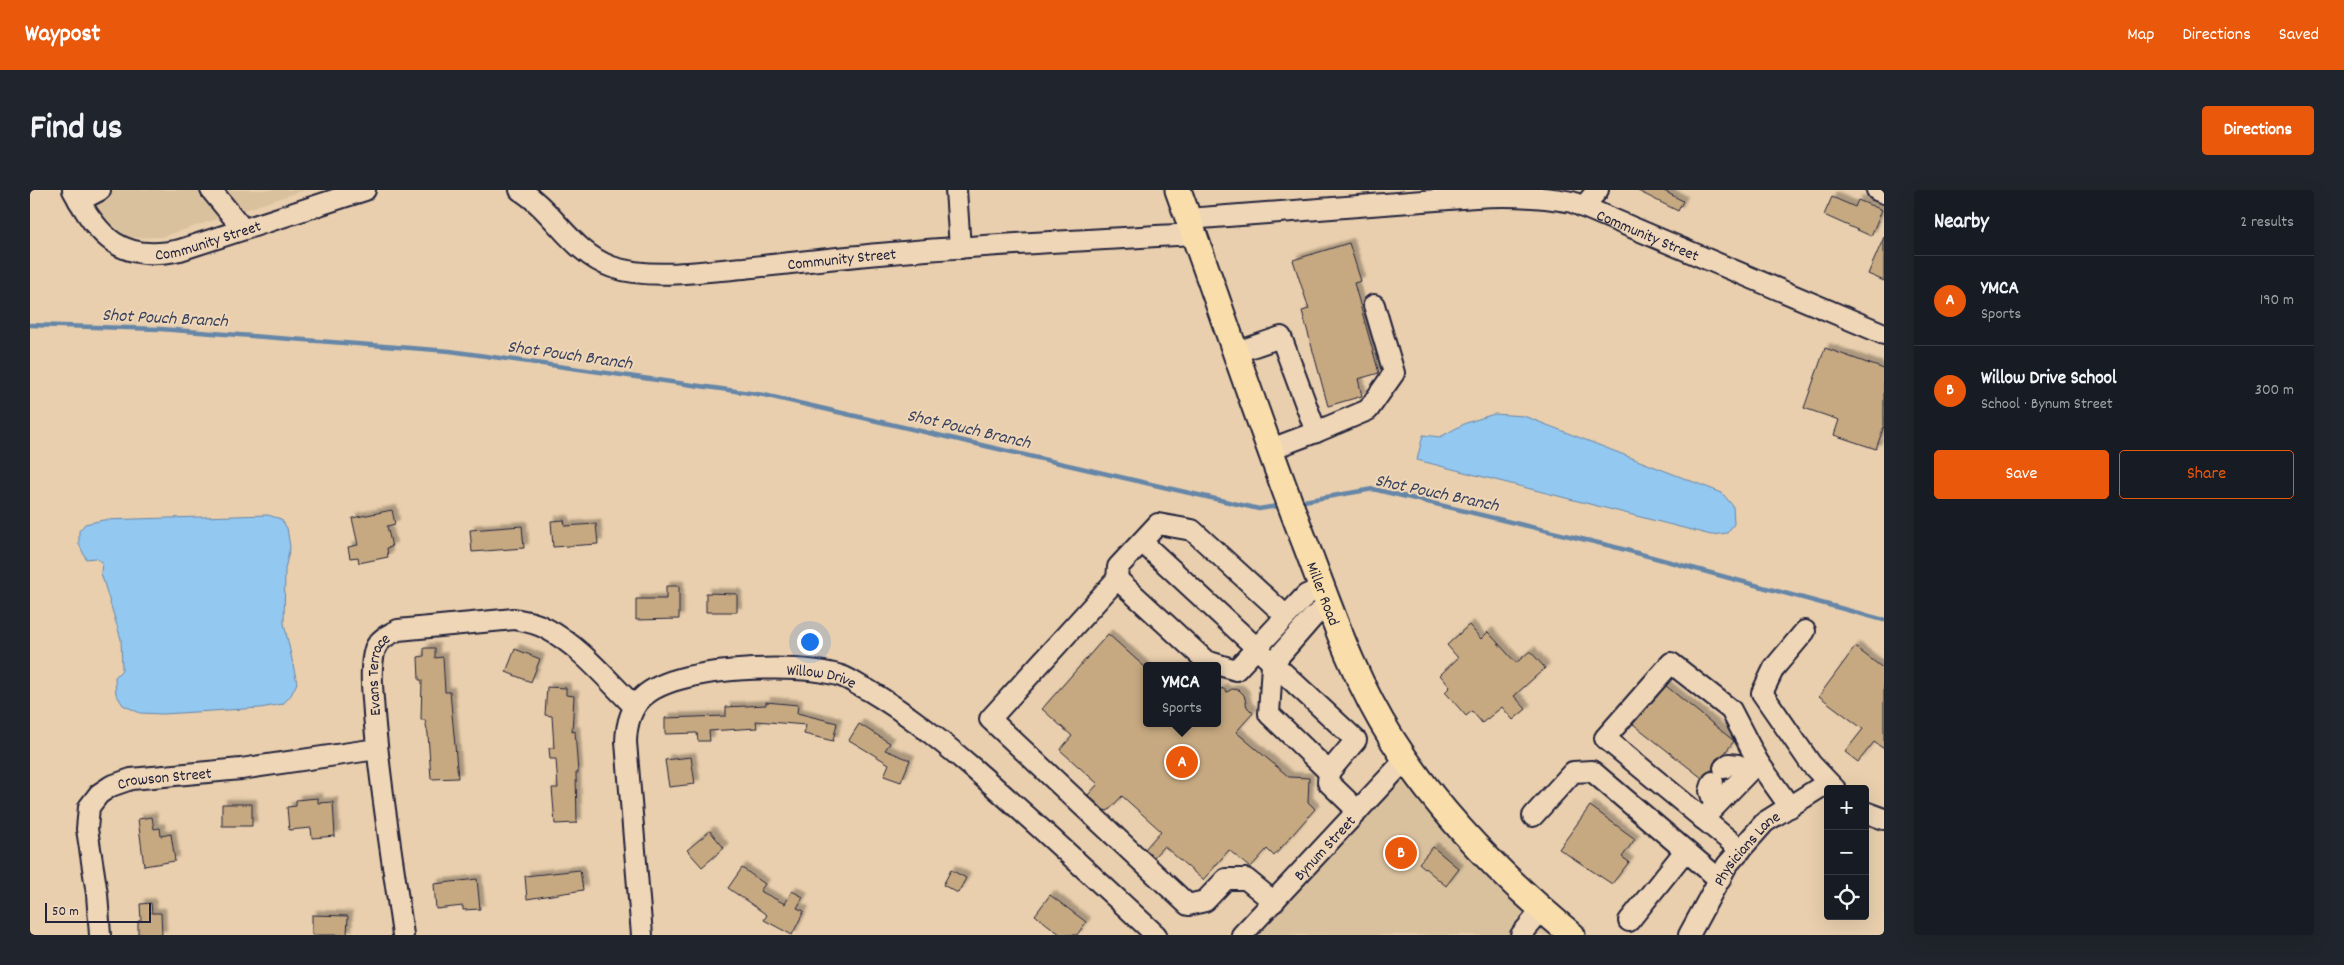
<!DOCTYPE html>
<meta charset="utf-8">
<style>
:root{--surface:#171b24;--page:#20242c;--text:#f1f3f6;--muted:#9ea1a6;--line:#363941;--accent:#ea580c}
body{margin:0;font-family:Dekko,sans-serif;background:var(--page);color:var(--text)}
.controls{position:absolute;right:15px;bottom:15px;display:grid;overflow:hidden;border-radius:5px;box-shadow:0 5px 20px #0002}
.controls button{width:45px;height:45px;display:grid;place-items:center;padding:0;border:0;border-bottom:1px solid var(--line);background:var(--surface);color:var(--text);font:25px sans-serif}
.scale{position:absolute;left:15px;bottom:12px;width:106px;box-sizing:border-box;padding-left:5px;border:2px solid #22223b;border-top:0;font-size:14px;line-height:18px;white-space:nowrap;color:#22223b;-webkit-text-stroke:4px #efd6b7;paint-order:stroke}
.you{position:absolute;left:779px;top:451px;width:18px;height:18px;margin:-12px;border:4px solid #fff;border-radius:50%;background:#1a73e8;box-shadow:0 0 0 8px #1a73e833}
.badge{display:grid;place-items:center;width:32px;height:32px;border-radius:50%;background:var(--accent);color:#fff;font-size:16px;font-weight:700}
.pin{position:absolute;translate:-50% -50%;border:2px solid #fff;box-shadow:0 1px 5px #0006}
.popup{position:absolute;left:1113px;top:472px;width:78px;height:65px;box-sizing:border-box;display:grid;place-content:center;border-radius:5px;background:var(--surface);filter:drop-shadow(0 1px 4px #0005);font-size:16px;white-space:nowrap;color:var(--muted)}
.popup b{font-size:19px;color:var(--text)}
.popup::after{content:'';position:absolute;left:50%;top:100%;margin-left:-10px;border:10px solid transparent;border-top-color:var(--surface)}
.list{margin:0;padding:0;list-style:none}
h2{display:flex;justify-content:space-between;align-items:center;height:65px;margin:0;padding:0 20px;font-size:21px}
h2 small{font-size:16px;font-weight:400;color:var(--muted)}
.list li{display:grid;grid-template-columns:32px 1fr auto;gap:15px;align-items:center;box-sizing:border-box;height:90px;padding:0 20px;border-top:1px solid var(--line)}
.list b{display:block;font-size:19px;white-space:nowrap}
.list p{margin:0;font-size:16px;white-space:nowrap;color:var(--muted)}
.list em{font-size:16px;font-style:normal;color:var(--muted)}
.actions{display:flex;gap:10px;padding:15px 20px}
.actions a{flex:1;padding:11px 0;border:1px solid var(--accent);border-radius:5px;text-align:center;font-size:18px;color:var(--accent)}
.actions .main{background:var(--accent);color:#fff}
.icon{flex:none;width:28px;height:28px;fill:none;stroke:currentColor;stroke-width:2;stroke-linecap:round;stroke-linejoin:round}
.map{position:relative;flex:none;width:1854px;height:745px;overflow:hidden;border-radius:5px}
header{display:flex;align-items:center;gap:30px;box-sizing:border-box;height:70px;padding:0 25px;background:var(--accent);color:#fff}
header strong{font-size:24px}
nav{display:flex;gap:28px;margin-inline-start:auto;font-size:18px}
.intro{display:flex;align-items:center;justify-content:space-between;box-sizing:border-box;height:120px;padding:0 30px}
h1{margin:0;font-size:35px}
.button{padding:12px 22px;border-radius:5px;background:var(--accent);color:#fff;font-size:18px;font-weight:700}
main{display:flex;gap:30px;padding:0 30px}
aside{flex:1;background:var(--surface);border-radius:5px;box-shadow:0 5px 20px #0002}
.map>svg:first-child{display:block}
.built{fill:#dac19e}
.water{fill:#93c8f1;stroke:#6686a8}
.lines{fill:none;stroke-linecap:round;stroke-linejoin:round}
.stream{stroke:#6686a8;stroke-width:4.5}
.building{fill:#c6a981;stroke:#22223b;filter:url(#shadow)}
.minor-casing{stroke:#22223b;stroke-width:24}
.major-casing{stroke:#22223b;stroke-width:29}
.minor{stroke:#efd6b7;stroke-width:20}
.major{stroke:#f9deab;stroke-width:25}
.labels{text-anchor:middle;stroke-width:4;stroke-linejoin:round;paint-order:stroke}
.street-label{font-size:16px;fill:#22223b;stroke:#efd6b7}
.water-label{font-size:18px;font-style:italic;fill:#39435f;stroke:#efd6b7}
</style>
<header>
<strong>Waypost</strong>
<nav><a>Map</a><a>Directions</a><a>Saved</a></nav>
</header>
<div class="intro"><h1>Find us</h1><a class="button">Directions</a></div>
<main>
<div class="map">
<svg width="1854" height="745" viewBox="0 0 1854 745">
<defs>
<filter id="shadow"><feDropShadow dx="4.5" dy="-4.5" stdDeviation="1" flood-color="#0004"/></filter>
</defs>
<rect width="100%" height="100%" fill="#e9cfad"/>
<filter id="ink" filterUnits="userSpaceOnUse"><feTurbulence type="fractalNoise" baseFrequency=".02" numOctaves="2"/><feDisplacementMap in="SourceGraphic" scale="10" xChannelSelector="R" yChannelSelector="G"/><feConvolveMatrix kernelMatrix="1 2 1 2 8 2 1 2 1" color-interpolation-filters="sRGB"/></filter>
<g filter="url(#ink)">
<!-- built -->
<path class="built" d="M54,0h221l-143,47 -35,1 -28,-25z
M1375,570l167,175h-330z"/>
<!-- water -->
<path class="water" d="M1464,224l30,2 198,77 11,13 1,18 -7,9 -16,2 -294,-75 6,-25 17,2 26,-14z
M238,325l13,4 6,9 3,19 -5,22 -1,54 13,60 -6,12 -8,9 -23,4 -97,6 -23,-1 -17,-8 -7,-11 -1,-17 7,-7 -1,-31 -20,-66 1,-11 -7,-4 -9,1 -7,-15v-13l6,-7 18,-4z"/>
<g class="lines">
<!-- stream -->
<path class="stream" d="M0,135l130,4 290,22 314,44 495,114 24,-4
M1268,312l75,-13 238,57 273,74"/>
</g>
<!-- building -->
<path class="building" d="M1606,0h26l21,11 -5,10z
M1802,7l23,10 3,-7 24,10 -11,26 -47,-21z
M1854,47v44l-16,-7z
M1319,53l12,38 -7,2 25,90 -21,6 4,17 -34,10 -26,-95 7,-2 -16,-49z
M1795,158l59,21v57l-8,23 -42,-14 5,-15 -35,-12z
M362,320l3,14 -8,2 5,21 -5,1 1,9 -29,6 -1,-6 -8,1 -2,-11 10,-2 -6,-27z
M534,330l1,6 31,-2 2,20 -45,3 -2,-26z
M492,336l2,22 -52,4 -2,-22z
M636,396h13v33l-43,1v-21h30z
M676,403l31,1v18h-31z
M1439,435l12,14 7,-7 28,31 14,-12 15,17 -31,28 12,13 -13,11 -11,-13 -20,16 -10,-12 -6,5 -21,-24 5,-5 -10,-12 18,-17 -11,-13z
M1078,444l39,35v54h70v-29l5,-6 5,4 5,-3 7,1 5,5 3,12 6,6 -17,19 53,45 20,1 -1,24 7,7 -41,47 -7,-7 -17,19 -21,-18 -26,30 -39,-34 -10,11 -9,-8 16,-18 -39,-35 -14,15 -4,-1 -16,-15 10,-11 -38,-34 12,-14 -30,-27z
M1825,457l29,22v80l-10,-7 -16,20 -13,-10 18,-23 -44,-33z
M394,458h11v10l8,-1 2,35h5l8,86 -27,1 -3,-45 -3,-14h-4l1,-40h-3l-1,-23 6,-1z
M485,459l25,10 -9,23 -25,-10z
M1636,496l68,55 -10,13 -8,5 -4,11 -6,3 -4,5 -69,-54z
M517,497l19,1v7l8,1 -2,36 3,-1 3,42h-2l1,50 -22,1 -3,-36h6l-2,-29h-6l-1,-11h5l-2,-32 -7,-1z
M736,512l32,3 -1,8 40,10 -4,18 -29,-7 2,-9 -50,-4 1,7 -48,3 1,10h-12l-1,-8 -32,1v-16l61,-2v-9l40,-2z
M829,534l31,19 -5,7 25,10 -9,22 -17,-6 5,-12 -40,-24z
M661,567l4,27 -26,3 -4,-27z
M288,608v5l15,-1 2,34 -23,2 -1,-10 -22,2 -2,-23 9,-1v-6z
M192,614h30v22h-30z
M1560,616l45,33 -13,18 7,5 -17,22 -53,-35z
M122,627l2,12 6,-1 1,8 10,-2 4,27 -31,5 -6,-47z
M680,641l14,17 -22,19 -15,-17z
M1403,657l26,22 -13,17 -27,-23z
M712,678l23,16 -5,7 25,13 7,-13 11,6 -6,11 7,3 -12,24 -28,-15 3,-5 -39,-27z
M550,680l3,20 -56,9 -2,-23z
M921,680l15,8 -8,15 -15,-8z
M447,689l3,30 -17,1v-4l-27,3 -2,-25z
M1020,705l36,27 -9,13h-16l-26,-20z
M121,713l1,10h9l1,22 -24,-1v-13h3l-1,-17z
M282,725l36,1 -1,19h-35z"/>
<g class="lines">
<!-- minor casing -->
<g class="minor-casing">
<g id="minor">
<path id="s1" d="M43,0c26,48 49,73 107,60l185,-60"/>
<path d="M181,0l32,39"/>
<path id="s2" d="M490,0c34,21 52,63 92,77 38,13 92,4 132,1 49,-5 98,-11 147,-15 100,-9 202,-13 302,-19"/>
<path d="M926,0l4,58"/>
<path d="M1847,0l7,3"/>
<path d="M49,11l21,-11"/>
<path d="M1553,17l15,-17"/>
<path id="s3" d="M1158,29l287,-22c33,-2 64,-1 97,5l312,132"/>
<path d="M1207,162l44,-15 35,95 52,-22 26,-37 -20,-68"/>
<path d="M1241,259l45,-17"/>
<path d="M1112,352l214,198 -27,32 -60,-58 3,-50 41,-47 15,-12"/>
<path d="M1087,389l89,82 30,9 70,-75 15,-7"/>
<path d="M1775,441l-31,37 -12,25 49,71 24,25"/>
<path d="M1694,578l5,-4 9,1 11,6"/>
<path d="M1299,582l-1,10 30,29"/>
<path d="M1683,592l-3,9 5,15"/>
<path d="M1835,622l19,7"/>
<path d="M1503,626l40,-44 19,-1 128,109"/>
<path d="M1673,629l55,-57"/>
<path d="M1711,660l-136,-112 66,-75 60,47 27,52 32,45"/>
<path d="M1244,712l-28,-23h-20l-21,22 -17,4 -198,-186 127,-140 1,-12 40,-43 34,6 94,86"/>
<path d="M1599,731l56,-70"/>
<path id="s4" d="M70,745l-3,-41 -10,-65 2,-22 10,-13 12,-8 20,-7 110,-10 136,-20"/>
<path id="s5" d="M373,745c-10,-73 -23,-147 -29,-221 -1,-20 -5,-45 1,-65 4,-10 13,-14 23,-19l116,-11c11,2 23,4 33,10 34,18 60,51 87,77"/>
<path id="s6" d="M612,745l-16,-193c1,-42 23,-56 61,-65 39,-9 116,-13 154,-1 9,3 18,10 27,14 39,23 72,50 106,79 62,54 122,110 182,166"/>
<path id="s7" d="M1212,745l163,-175"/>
<path d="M1491,745l21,-25"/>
<path id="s8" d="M1659,745l38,-70 38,-43 62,-39"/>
</g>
</g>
<!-- major casing -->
<g class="major-casing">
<g id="major">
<path id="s9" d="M1148,0c41,113 79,228 122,340 28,71 51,145 92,209 48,76 111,139 180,196"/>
</g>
</g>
<!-- minor -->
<use href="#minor" class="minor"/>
<!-- major -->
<use href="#major" class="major"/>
</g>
</g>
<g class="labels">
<!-- street labels -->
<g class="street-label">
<text dy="6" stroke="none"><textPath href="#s3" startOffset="468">Community Street</textPath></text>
<text dy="6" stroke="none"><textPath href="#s1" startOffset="165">Community Street</textPath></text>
<text dy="6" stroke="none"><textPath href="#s2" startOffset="352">Community Street</textPath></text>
<text dy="6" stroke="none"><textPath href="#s9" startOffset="429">Miller Road</textPath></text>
<text dy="6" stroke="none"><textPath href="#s5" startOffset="264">Evans Terrace</textPath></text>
<text dy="6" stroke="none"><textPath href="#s6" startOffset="428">Willow Drive</textPath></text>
<text dy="6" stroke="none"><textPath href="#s4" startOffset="214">Crowson Street</textPath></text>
<text dy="6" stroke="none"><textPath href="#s7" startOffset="120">Bynum Street</textPath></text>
<text dy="6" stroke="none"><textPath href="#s8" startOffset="105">Physicians Lane</textPath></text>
</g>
<!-- water labels -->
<g class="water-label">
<text transform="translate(135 127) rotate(3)" y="6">Shot Pouch Branch</text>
<text transform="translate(540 164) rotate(8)" y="6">Shot Pouch Branch</text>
<text transform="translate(939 238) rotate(13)" y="6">Shot Pouch Branch</text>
<text transform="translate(1407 302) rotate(12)" y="6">Shot Pouch Branch</text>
</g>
</g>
</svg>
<div class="controls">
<button>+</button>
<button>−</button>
<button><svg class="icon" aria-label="locate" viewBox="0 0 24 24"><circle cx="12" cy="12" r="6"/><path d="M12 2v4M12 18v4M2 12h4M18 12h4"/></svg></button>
</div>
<div class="scale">50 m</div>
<div class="you"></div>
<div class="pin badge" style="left:1152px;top:572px">A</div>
<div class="popup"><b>YMCA</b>Sports</div>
<div class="pin badge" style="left:1371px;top:663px">B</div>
</div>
<aside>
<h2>Nearby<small>2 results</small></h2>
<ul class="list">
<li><span class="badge">A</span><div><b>YMCA</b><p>Sports</p></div><em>190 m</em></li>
<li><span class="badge">B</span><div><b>Willow Drive School</b><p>School · Bynum Street</p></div><em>300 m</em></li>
</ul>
<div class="actions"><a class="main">Save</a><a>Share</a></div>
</aside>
</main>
